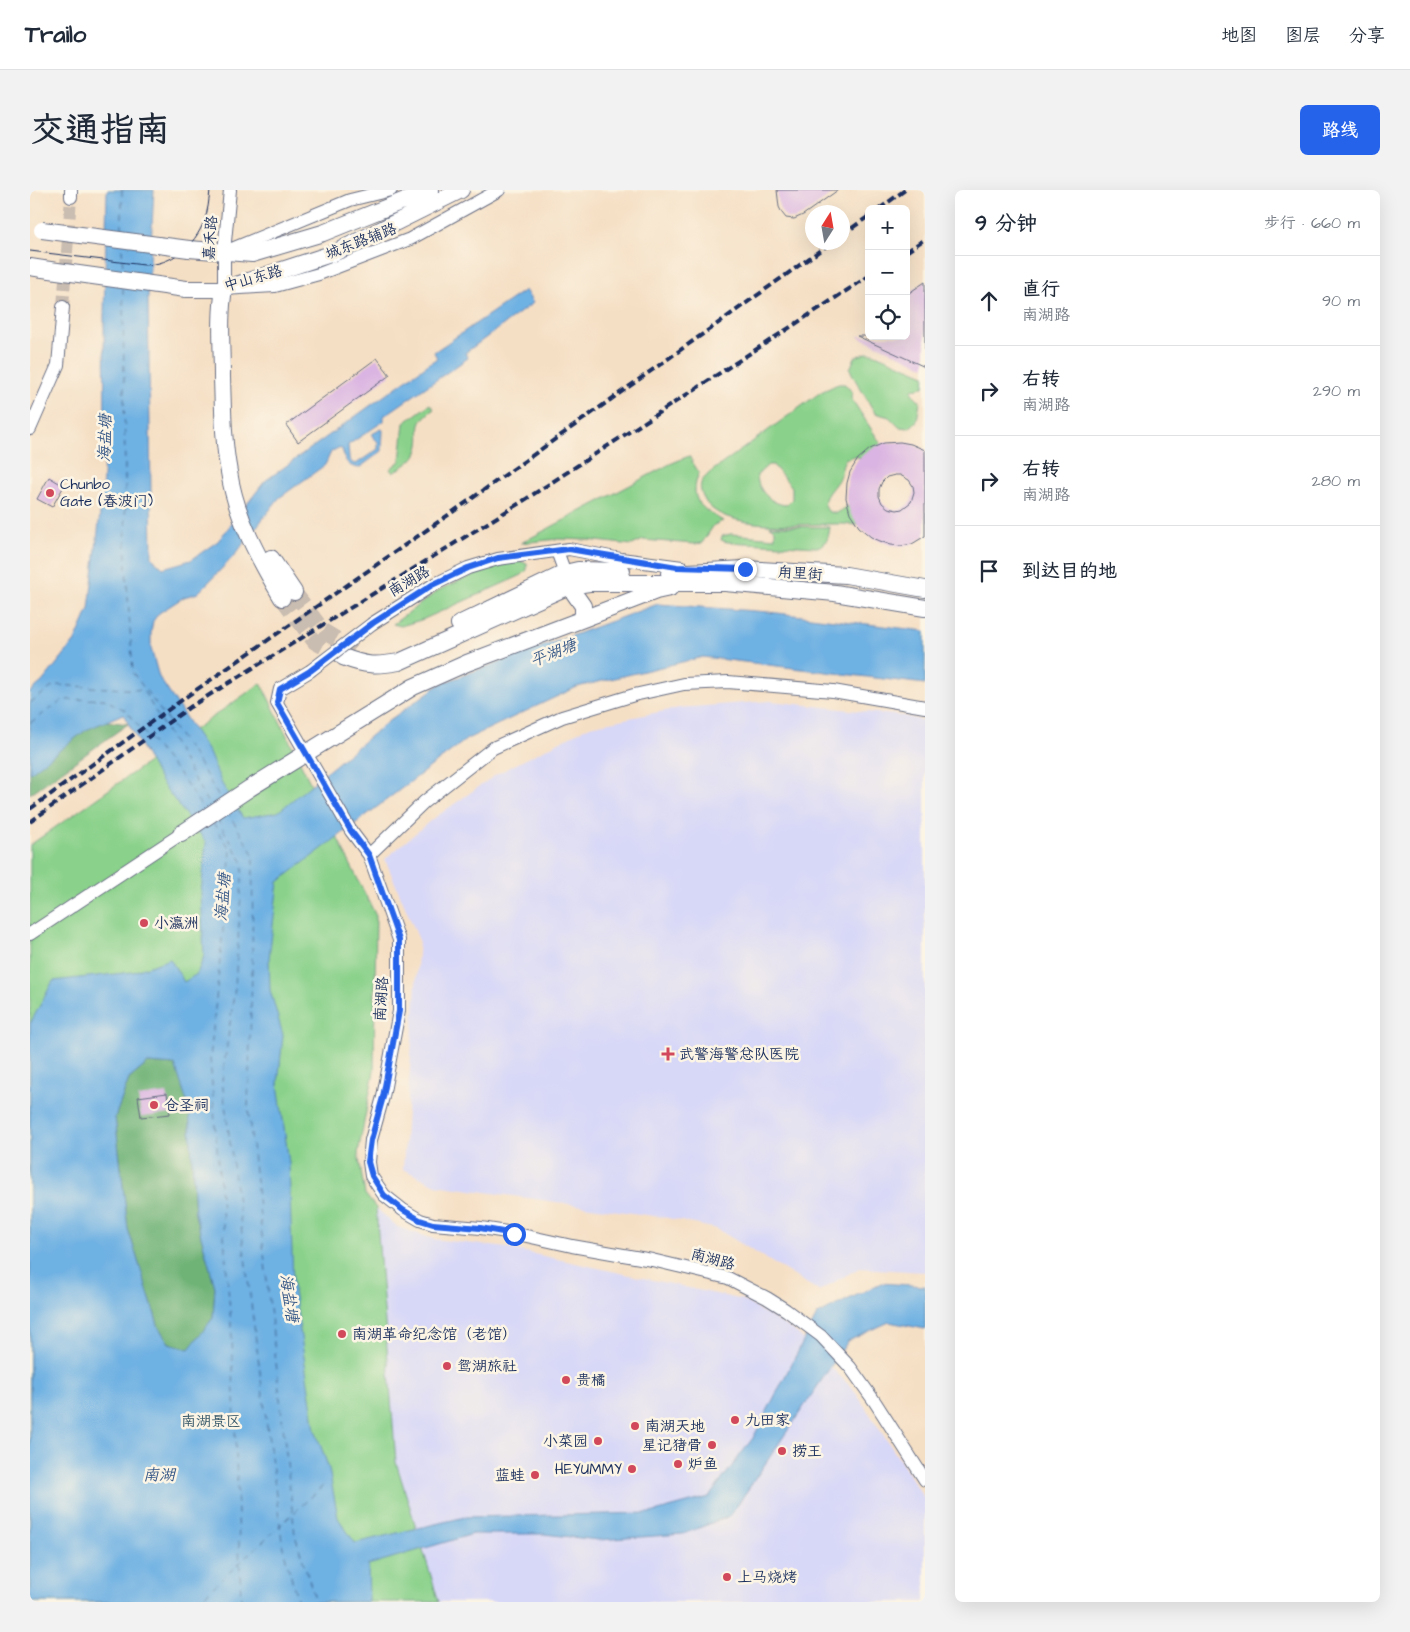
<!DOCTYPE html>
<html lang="zh">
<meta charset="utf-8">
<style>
:root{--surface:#fff;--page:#f2f2f3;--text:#1f2937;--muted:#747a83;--line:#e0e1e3;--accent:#2563eb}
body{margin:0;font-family:"Architects Daughter","LXGW WenKai TC",sans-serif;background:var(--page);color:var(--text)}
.controls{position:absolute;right:15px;top:15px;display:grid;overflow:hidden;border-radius:8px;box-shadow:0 5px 20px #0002}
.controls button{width:45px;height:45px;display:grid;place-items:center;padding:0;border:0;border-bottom:1px solid var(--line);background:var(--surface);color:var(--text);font:25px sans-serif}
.compass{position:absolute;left:775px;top:15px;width:45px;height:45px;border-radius:50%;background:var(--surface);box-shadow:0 5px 20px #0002;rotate:11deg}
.stop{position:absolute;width:15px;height:15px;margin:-11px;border:4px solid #2563eb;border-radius:50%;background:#fff}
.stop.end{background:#2563eb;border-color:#fff;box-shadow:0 1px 5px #0008}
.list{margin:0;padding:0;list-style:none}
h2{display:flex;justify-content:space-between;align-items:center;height:65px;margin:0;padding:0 20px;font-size:21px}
h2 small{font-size:16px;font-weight:400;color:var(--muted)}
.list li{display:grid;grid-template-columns:32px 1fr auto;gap:15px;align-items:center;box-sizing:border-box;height:90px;padding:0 20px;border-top:1px solid var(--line)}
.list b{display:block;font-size:19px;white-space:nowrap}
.list p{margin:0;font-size:16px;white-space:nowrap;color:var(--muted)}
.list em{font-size:16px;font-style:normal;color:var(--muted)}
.icon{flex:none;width:28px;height:28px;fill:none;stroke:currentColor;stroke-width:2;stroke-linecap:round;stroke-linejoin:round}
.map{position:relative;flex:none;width:895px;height:1412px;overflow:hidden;border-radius:8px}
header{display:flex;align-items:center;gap:30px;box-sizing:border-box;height:70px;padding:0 25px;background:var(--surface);border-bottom:1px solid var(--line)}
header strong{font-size:24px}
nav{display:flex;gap:28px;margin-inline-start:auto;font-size:18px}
.intro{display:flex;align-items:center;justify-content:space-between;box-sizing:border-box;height:120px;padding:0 30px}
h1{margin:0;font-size:35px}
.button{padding:12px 22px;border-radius:8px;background:var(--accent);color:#fff;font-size:18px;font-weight:700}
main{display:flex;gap:30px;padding:0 30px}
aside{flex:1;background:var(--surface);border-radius:8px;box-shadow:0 5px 20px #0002}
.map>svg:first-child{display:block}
.built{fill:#d7d7f8}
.green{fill:#8ad18b;stroke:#528074;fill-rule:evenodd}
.forest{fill:#6fb377;stroke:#45716a}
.water{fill:#6eb1e3;stroke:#4470a0;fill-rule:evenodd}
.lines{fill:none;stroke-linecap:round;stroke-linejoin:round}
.ferry{stroke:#345686;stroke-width:1;stroke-dasharray:6 5;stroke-linecap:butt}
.building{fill:#dab4e2;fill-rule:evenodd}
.minor-tunnel{stroke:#c9bcb0;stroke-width:12;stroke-dasharray:12 6;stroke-linecap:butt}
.major-tunnel{stroke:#c9bcb0;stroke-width:16;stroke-dasharray:16 8;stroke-linecap:butt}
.minor-casing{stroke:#676d82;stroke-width:14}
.major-casing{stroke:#676d82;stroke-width:18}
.minor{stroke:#fff;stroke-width:12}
.major{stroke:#fff;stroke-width:16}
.tram{stroke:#1b2f5e;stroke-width:1}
.rail{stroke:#1b2f5e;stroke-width:4;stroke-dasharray:8 4;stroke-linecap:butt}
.minor-bridge-casing{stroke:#676d82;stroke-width:14;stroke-linecap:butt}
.major-bridge-casing{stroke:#676d82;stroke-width:18;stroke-linecap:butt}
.minor-bridge{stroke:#fff;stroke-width:12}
.major-bridge{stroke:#fff;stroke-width:16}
.route{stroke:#2563eb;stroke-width:6}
.poi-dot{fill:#d1495b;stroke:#fcf5e5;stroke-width:2}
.labels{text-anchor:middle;stroke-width:5;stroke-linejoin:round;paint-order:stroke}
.street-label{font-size:15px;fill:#1b2f5e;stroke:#fcf5e5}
.poi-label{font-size:15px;fill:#1b2f5e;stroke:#fcf5e5;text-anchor:start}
.park-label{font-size:15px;fill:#375869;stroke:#fcf5e5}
.water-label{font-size:16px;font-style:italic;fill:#345686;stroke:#fcf5e5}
</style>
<header>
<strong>Trailo</strong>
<nav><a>地图</a><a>图层</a><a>分享</a></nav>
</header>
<div class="intro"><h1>交通指南</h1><a class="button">路线</a></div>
<main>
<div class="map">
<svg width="895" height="1412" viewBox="0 0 895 1412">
<rect width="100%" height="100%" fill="#fcf5e5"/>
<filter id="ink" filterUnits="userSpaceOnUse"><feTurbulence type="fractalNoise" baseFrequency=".02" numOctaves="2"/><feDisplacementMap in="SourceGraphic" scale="10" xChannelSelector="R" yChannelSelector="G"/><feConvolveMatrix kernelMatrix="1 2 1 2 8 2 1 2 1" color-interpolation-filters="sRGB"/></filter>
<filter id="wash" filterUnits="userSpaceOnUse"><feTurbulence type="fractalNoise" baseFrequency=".0096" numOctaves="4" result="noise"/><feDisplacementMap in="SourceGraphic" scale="20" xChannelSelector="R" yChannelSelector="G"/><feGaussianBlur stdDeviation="1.12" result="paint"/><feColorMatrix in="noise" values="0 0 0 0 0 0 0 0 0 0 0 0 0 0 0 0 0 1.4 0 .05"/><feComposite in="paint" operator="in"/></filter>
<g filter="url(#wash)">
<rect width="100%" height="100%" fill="#f5dfc4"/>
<!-- built -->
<path class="built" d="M741,511l132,15 22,5v551l-66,-4 -40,23 -102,-62 -49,-11 -232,-33 -33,-16 16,-229 -34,-81 45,-38 67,-47 93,-48 89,-18z
M346,1018l22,19 35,12 74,9 236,52 54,33 57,57 71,109v103h-486l-43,-140z"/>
<!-- green -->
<path class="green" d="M836,163h7l52,22 -1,12 -12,2v4l8,8 -3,20 -8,7 -10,-1 -10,-10 -14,-4 -22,-37 -3,-7 5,-12z
M808,194h7l7,8 -1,6 32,49 -15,13 -13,-4 -10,3c-3,6 -3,13 -6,19 -6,12 -22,21 -10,34l8,1 22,-14 15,29c-10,-2 -21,-4 -31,-4 -33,-1 -125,10 -140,-27 -6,-14 -1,-17 9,-26l109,-79zM738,275h5l19,22v12l-6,6c-15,-1 -29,-15 -29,-30z
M400,214l4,5c-24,17 -9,22 -17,43 -3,9 -17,16 -24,21l-3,-4 10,-8 4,-38z
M659,266l10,17c-11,27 2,35 24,48l-9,4 -12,18 -7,1 -52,-4 -11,5 -44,-5 -30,-1 -37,4 149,-79z
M740,336l60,1c-2,12 -2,16 -13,20l-90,-5 -6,-2 1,-4 9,-2 44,4v-8z
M488,370l9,4v6l-5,5 -98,44 -23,7 -8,-2 46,-34 66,-29z
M231,493l115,233 -2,155 -16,82 7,41 11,14 20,254 43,140h-409v-757z"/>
<!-- forest -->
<path class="forest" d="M62,529l36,5 -98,70v-34z
M118,873l28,2 13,43 6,106 20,73 -2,31 -23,31 -21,-6 -10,-15 -31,-99 -13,-112 14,-38z"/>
<!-- water -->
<path class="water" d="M77,0h47l-6,109 4,259 11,10 28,-8 27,-19 47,-60 172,-123 -3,-6 91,-62 8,13 -68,50 3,5 -84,58v5l-36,24 1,13 3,5 4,1 22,-15v-7l-6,-6v-2l9,-5 2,1 -1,21 -23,17c-13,-1 -14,-9 -17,-19l-4,-1 -7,4 -6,13 -46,33 -45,58 -36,37 -14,4 -25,16 -6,8 -2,12v15l8,29 50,76 13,31 21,34 35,-6 113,-93 49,-35 218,-80 111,8 156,19v53l-222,-27 -126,30 -110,52 -189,143 -9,76 1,32 13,45 -5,49 11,79 4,121 22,146 14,39 9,49 17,25 110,-26 186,-4 58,-16 44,-59 64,-123 64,-32 44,3v43l-36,-7 -41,19 -118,175 -47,18 -85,6 -54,-6h-71l-105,31 1,37h-339v-578l23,-43 80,-9 37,-13 14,23 13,-8 7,-18 -3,-63 5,-51 -45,-60 -38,-68 -37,16 -56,43v-81l12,-10 33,-41 14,-32 13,-113 3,-59 -1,-121zM118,873l27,2 14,43 6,106 20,73 -2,31 -24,31 -20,-6 -10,-15 -31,-99 -13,-112 14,-38z"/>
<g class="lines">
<!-- ferry -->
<path class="ferry" d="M92,0v42
M92,58l1,24
M93,98l3,279 7,106 64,87 23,39
M0,513l25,-18 88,5 66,115
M0,533l33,-23 41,-1 21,11 59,70 19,29
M197,621l26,43 -1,119 -4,135 47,427 21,67
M187,629l26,44 -8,124 -13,94 61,467 15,54
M183,633l18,27 -21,209 22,278 9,265
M167,1412l126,-116"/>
</g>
<g id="blocks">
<!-- building -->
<path class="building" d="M747,0h61l-35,25 -9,4 -8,-1 -4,-5 -3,-6z
M895,92v85l-68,-31h49v-41z
M347,168l13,17 -92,67 -12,-17z
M870,252l11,2 14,6v86l-13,8 -11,2 -10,-1 -11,-4 -9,-4 -12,-10 -9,-14 -4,-15 1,-15 3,-11 8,-13 12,-10 14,-6zM865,285h5l9,5 4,6 1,6 -3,10 -9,7 -5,1 -9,-2 -6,-5 -3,-7v-7l3,-7 5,-5z
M19,287l15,9 -12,21 -15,-8z
M137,903l3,21 -29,3 -3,-20z"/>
</g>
</g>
<g filter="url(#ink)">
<use href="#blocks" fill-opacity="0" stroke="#676d82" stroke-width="1"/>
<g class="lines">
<!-- minor-tunnel -->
<path class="minor-tunnel" d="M33,117l8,-110"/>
<!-- major-tunnel -->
<path class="major-tunnel" d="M264,402l29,39 31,19
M252,408l33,44 28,15"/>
<!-- minor casing -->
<g class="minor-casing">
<path id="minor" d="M200,0l-6,62v37l51,-3 44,-12 91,-35 89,-49
M41,7v-7
M197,61l123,-51 41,-10
M0,239l28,-64 5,-58
M527,361l8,22
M343,433l60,-38 35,-17 30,-9 71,-10 52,10 61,8
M280,481l-30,18 -3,14 74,128 18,24 30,85v71l-16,86 -12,43 -2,22 2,14 13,19 19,15 17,10 13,4 48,4 32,5 59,13 80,14 76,18 39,20 19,12 35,26 29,31 25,35 50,78
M339,665l55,-53 69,-54 69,-31 72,-22 50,-11 44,-2 105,9 92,16
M0,744l151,-100"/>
</g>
<!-- major casing -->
<g class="major-casing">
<path id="major" d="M159,59l63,5 71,-21 107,-43
M0,77l13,2
M156,99h38l110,-36 127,-63
M194,99c-5,29 -2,58 -2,88 1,31 1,64 7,95 7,46 30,87 53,126
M241,368l23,34
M639,383l76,-4 101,6 79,14
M539,396l14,20v13
M429,434l106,-51 13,-3 44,1
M313,467c23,9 33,9 56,5l170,-76 20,-3h136l110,10 90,15
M151,644l69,-46 163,-101 54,-24 116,-44 73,-28 14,-3"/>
</g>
<!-- minor -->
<use href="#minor" class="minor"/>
<!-- major -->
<use href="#major" class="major"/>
<!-- tram -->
<path class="tram" d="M0,61l114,14c27,0 51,-19 60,-44 4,-9 5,-21 6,-31"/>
<!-- rail -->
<path class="rail" d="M849,19l26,-19
M812,45l27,-19
M876,62l19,-13
M0,619l156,-112 281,-195 365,-260
M0,632l160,-115 333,-206 346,-225"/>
<!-- minor-bridge casing -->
<g class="minor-bridge-casing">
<path id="minor-bridge" d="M280,481l63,-48"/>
</g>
<!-- major-bridge casing -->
<g class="major-bridge-casing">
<path id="major-bridge" d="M12,40l147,19
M13,79l143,20"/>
</g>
<!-- minor-bridge -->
<use href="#minor-bridge" class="minor-bridge"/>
<!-- major-bridge -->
<use href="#major-bridge" class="major-bridge"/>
</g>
</g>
<g class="lines" filter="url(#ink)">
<!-- route -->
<path class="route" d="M484,1044l-34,-6 -47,-4 -13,-4 -17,-10 -19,-15 -12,-19 -4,-14 3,-22 12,-43 16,-86v-71l-30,-85 -18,-24 -74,-128 3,-14 30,-18 63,-48 59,-38 36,-17 30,-10 71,-9 108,18 68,2"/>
</g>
<!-- markers -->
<g class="poi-dot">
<circle cx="20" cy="303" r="5"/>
<circle cx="114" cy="733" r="5"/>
<path d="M635.5 856.5h5v5h5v5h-5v5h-5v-5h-5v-5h5z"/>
<circle cx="124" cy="915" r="5"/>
<circle cx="312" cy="1144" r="5"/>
<circle cx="417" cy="1176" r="5"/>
<circle cx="536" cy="1190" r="5"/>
<circle cx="705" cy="1230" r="5"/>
<circle cx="605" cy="1236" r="5"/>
<circle cx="568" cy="1251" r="5"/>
<circle cx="682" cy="1255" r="5"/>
<circle cx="752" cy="1261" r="5"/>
<circle cx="648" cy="1274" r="5"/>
<circle cx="602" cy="1279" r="5"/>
<circle cx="505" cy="1285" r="5"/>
<circle cx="697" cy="1387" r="5"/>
</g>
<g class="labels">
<!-- street labels -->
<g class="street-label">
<text transform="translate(180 48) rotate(-86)" y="5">嘉禾路</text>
<text transform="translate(331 51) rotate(-21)" y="5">城东路辅路</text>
<text transform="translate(223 88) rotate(-16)" y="5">中山东路</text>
<text transform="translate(770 383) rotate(4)" y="5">甪里街</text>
<text transform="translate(379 391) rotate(-31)" y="5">南湖路</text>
<text transform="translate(351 809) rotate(-86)" y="5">南湖路</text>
<text transform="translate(683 1069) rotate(15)" y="5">南湖路</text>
</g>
<!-- poi labels -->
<g class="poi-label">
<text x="30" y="299">Chunbo<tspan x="30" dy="17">Gate (春波门)</tspan></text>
<text x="124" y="738">小瀛洲</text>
<text x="649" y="869">武警海警总队医院</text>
<text x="134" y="920">仓圣祠</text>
<text x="322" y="1149">南湖革命纪念馆（老馆）</text>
<text x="427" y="1181">鸳湖旅社</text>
<text x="546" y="1195">贵橘</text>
<text x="715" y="1235">九田家</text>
<text x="615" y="1241">南湖天地</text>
<text x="558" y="1256" text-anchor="end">小菜园</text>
<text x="672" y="1260" text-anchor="end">星记猪骨</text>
<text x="762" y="1266">捞王</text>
<text x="658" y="1279">炉鱼</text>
<text x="592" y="1284" text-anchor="end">HEYUMMY</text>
<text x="495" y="1290" text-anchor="end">蓝蛙</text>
<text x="707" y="1392">上马烧烤</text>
</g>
<!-- park labels -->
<g class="park-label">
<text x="181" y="1236">南湖景区</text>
</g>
<!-- water labels -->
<g class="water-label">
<text transform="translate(74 248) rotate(-88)" y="6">海盐塘</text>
<text transform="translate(523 462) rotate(-21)" y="6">平湖塘</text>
<text transform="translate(192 707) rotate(-85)" y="6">海盐塘</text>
<text transform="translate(260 1108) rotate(82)" y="6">海盐塘</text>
<text x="129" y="1290">南湖</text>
</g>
</g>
</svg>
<div class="controls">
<button>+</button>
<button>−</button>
<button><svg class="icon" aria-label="locate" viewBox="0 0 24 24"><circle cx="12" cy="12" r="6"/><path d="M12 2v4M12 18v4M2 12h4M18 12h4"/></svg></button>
</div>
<svg class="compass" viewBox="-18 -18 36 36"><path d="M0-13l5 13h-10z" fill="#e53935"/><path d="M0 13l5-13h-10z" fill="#747a83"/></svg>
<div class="stop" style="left:484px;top:1044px"></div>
<div class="stop end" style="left:715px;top:379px"></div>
</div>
<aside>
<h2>9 分钟<small>步行 · 660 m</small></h2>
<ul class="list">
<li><svg class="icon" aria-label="ahead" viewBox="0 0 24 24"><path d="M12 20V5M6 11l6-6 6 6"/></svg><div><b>直行</b><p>南湖路</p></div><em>90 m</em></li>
<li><svg class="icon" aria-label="right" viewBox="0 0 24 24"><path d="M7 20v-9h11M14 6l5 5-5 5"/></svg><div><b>右转</b><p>南湖路</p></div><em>290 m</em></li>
<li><svg class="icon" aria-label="right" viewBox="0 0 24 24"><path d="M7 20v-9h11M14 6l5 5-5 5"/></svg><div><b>右转</b><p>南湖路</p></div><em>280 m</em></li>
<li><svg class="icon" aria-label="arrive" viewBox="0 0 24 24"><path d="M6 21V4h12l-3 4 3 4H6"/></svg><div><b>到达目的地</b></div></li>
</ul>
</aside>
</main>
